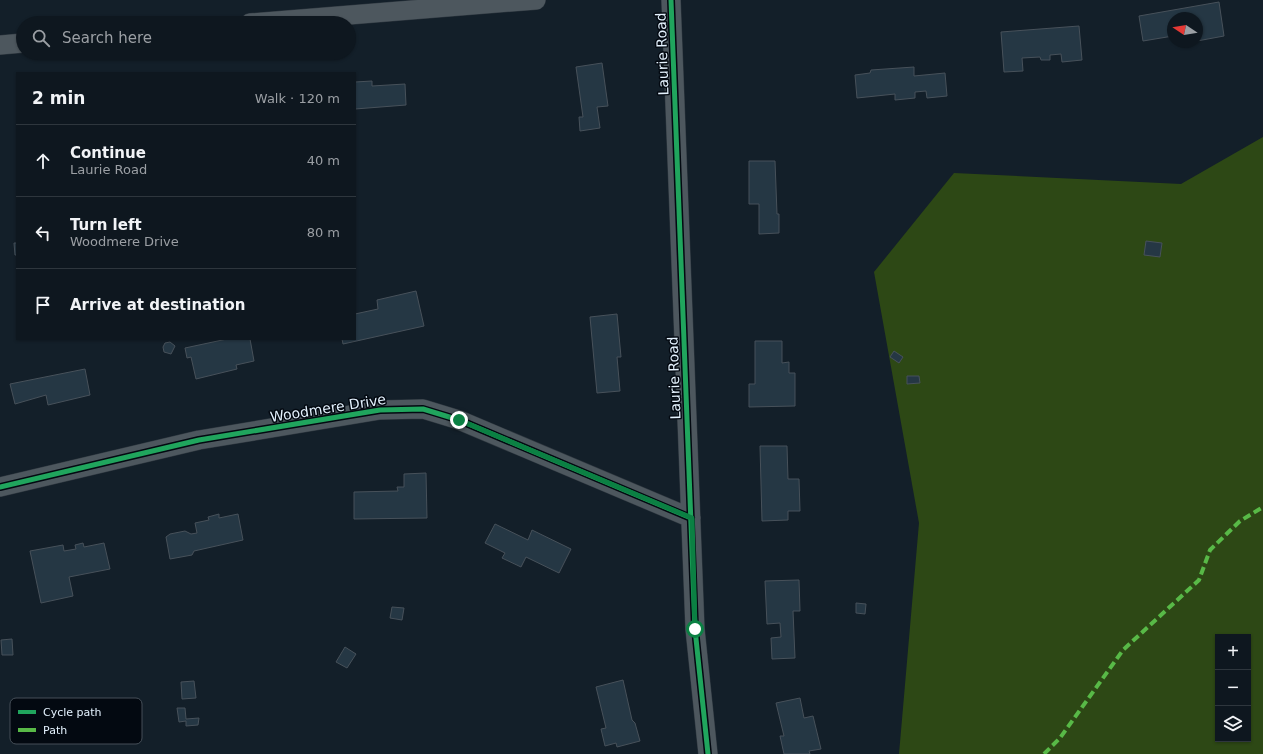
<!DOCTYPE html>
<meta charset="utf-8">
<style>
:root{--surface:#0e171f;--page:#172028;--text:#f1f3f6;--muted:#9b9fa4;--line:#2e363d}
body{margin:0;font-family:"DejaVu Sans",sans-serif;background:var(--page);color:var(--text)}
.controls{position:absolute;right:12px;bottom:12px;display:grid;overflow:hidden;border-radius:0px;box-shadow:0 1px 3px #0004}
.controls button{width:36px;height:36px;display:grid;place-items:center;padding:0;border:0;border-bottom:1px solid var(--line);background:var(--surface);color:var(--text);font:20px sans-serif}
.compass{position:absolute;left:1167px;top:12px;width:36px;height:36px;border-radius:50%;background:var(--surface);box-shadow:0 1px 3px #0004;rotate:282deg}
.stop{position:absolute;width:12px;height:12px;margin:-9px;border:3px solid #0b8043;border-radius:50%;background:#fff}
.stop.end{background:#0b8043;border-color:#fff;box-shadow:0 1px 4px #0008}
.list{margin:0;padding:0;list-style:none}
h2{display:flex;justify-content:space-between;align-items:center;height:52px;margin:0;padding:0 16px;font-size:17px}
h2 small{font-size:13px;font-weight:400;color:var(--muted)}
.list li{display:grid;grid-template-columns:26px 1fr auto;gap:12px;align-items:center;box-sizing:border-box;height:72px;padding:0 16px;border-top:1px solid var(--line)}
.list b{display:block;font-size:15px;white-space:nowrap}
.list p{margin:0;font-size:13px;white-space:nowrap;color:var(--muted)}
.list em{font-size:13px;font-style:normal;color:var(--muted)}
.icon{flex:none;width:22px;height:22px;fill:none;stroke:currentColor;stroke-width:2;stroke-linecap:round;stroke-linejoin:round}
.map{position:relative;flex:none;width:1263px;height:754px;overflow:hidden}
.search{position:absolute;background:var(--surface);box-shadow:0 1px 3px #0004;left:16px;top:16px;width:340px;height:44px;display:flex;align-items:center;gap:10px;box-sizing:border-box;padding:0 14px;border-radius:22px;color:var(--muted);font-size:15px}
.panel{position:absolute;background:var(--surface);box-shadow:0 1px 3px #0004;left:16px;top:72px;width:340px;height:268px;border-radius:0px}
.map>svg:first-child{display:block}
.forest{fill:#2d4815;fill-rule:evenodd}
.building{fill:#253744;stroke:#47515a}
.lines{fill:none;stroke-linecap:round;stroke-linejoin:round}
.minor-casing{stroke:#2f3840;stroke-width:20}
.minor{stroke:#4d575e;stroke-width:19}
.quiet{stroke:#58b947;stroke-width:4;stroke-dasharray:8 4;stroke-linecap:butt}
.cycleway-casing{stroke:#030911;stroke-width:8}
.cycleway{stroke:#20a55d;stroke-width:5}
.route{stroke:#0b8043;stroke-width:5}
.labels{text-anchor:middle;stroke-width:3;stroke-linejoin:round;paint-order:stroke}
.street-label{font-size:14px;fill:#e4f2fe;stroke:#030911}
.key{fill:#030911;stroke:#464f58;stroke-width:1}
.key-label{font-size:11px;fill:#e4f2fe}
</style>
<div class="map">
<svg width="1263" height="754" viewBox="0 0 1263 754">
<rect width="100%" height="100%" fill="#131f29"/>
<!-- forest -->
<path class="forest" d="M1263,137v617h-364l20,-231 -45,-251 80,-99 227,11zM1218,637h30v102h-30z"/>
<!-- building -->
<path class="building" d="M1219,2l5,34 -27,5v-23h-24v18l-30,5 -4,-25z
M1079,26l3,34 -20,2 -1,-8 -11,1v5h-9l-1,-3 -18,1 1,13 -19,1 -3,-40z
M602,63l6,43 -11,1 3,21 -20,3 -1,-14h4l-7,-50z
M914,67v9l31,-3 2,23 -20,2 -1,-7 -11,1v6l-20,2v-6l-38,4 -2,-23 15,-2 1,-3z
M372,81v5l33,-2 1,21 -51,4v-27z
M749,161h26l2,53h2v19l-20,1v-30h-10z
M1146,241l16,2 -2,14 -16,-2z
M14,243h3v12h-2z
M416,291l8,35 -81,18 -1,-5h13v-25l23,-5 -1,-9z
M617,314l4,43h-4l3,34 -23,2 -7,-76z
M227,339h23l4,22 -18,4 1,4 -41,10 -5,-22 -4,1 -2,-10z
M755,341h27v22l7,-1v11h6v33l-46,1v-23h6z
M170,342l5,4 -4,8 -7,-2 -1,-5 2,-4z
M894,351l9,6 -4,6 -9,-6z
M85,369l5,26 -42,10 -2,-10 -31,9 -5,-20z
M907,376h12l1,7 -13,1z
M760,446h27l1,33h11l1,32h-12v9l-26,1z
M426,473l1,45 -73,1v-27l44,-1 -1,-4h7v-13z
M219,514v4l19,-4 5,26 -49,11 -2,4 -22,4 -4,-22 4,-3 15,-3 6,3 6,-1 -2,-10 14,-3 -1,-3z
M495,524l33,16 4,-10 39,19 -12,24 -33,-16 -5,10 -19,-9 3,-5 -20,-10z
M83,543l1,4 20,-4 6,26 -41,8 4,19 -32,7 -11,-52 33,-6 1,6 12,-2 -1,-4z
M799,580l1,31h-7l2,47 -23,1 -1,-21 10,-1 -1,-14 -13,1 -2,-43z
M856,603l10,1 -1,10 -9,-1z
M392,607l12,1 -2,12 -12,-2z
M12,639l1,16h-11l-1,-15z
M345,647l11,7 -9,14 -11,-6z
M623,680l9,40 3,3 5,18 -23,6 -1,-4 -11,3 -4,-17 5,-1 -10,-41z
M194,681l2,17 -14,1 -1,-17z
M800,698l4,20 9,-2 8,33 -12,2 1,3h-26l-4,-18h4l-8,-33z
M177,708h8l1,11 13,-1 -1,7 -12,1v-5l-7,1z"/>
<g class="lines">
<!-- minor casing -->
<g class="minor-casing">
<path id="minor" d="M671,0l24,629 13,125
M250,23l286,-23
M0,45l23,-2
M0,487l199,-47 181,-30 43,-1 36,11 232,98"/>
</g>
<!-- minor -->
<use href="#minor" class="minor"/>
<!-- quiet -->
<path class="quiet" d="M1044,754l16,-16 63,-88 76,-70 11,-30 30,-29 23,-14"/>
<!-- cycleway casing -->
<g class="cycleway-casing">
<path id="cycleway" d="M671,0l24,629 13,125
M0,487l199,-47 181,-30 43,-1 36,11 232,98"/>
</g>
<!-- cycleway -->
<use href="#cycleway" class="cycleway"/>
</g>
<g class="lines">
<!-- route -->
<path class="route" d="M459,420l233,98 3,111"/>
</g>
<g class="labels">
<!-- street labels -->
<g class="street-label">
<text transform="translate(662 54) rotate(-92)" y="5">Laurie Road</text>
<text transform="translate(674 378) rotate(-92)" y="5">Laurie Road</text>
<text transform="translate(328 408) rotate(-9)" y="5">Woodmere Drive</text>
</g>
</g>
<!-- legend -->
<rect x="10" y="698" width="132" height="46" rx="6" class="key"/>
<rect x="18" y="710" width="18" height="4" fill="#20a55d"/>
<rect x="18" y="728" width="18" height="4" fill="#58b947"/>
<g class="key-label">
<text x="43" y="716">Cycle path</text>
<text x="43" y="734">Path</text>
</g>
</svg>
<div class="controls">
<button>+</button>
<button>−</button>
<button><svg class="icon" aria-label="layers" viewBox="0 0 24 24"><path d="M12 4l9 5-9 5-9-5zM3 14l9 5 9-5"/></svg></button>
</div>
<svg class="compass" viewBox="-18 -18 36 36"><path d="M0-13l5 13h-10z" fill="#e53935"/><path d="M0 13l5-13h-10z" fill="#9b9fa4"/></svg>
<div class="stop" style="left:695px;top:629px"></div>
<div class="stop end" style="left:459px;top:420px"></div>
<div class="search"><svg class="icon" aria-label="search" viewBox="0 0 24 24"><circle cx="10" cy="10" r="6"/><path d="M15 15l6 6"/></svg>Search here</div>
<section class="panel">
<h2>2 min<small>Walk · 120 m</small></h2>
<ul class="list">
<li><svg class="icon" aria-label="ahead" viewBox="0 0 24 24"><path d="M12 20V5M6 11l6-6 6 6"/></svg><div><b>Continue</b><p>Laurie Road</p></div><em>40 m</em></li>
<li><svg class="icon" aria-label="left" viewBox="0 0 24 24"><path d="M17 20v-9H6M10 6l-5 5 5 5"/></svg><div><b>Turn left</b><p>Woodmere Drive</p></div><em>80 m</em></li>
<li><svg class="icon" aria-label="arrive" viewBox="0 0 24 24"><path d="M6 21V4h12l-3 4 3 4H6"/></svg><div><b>Arrive at destination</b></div></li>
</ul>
</section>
</div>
